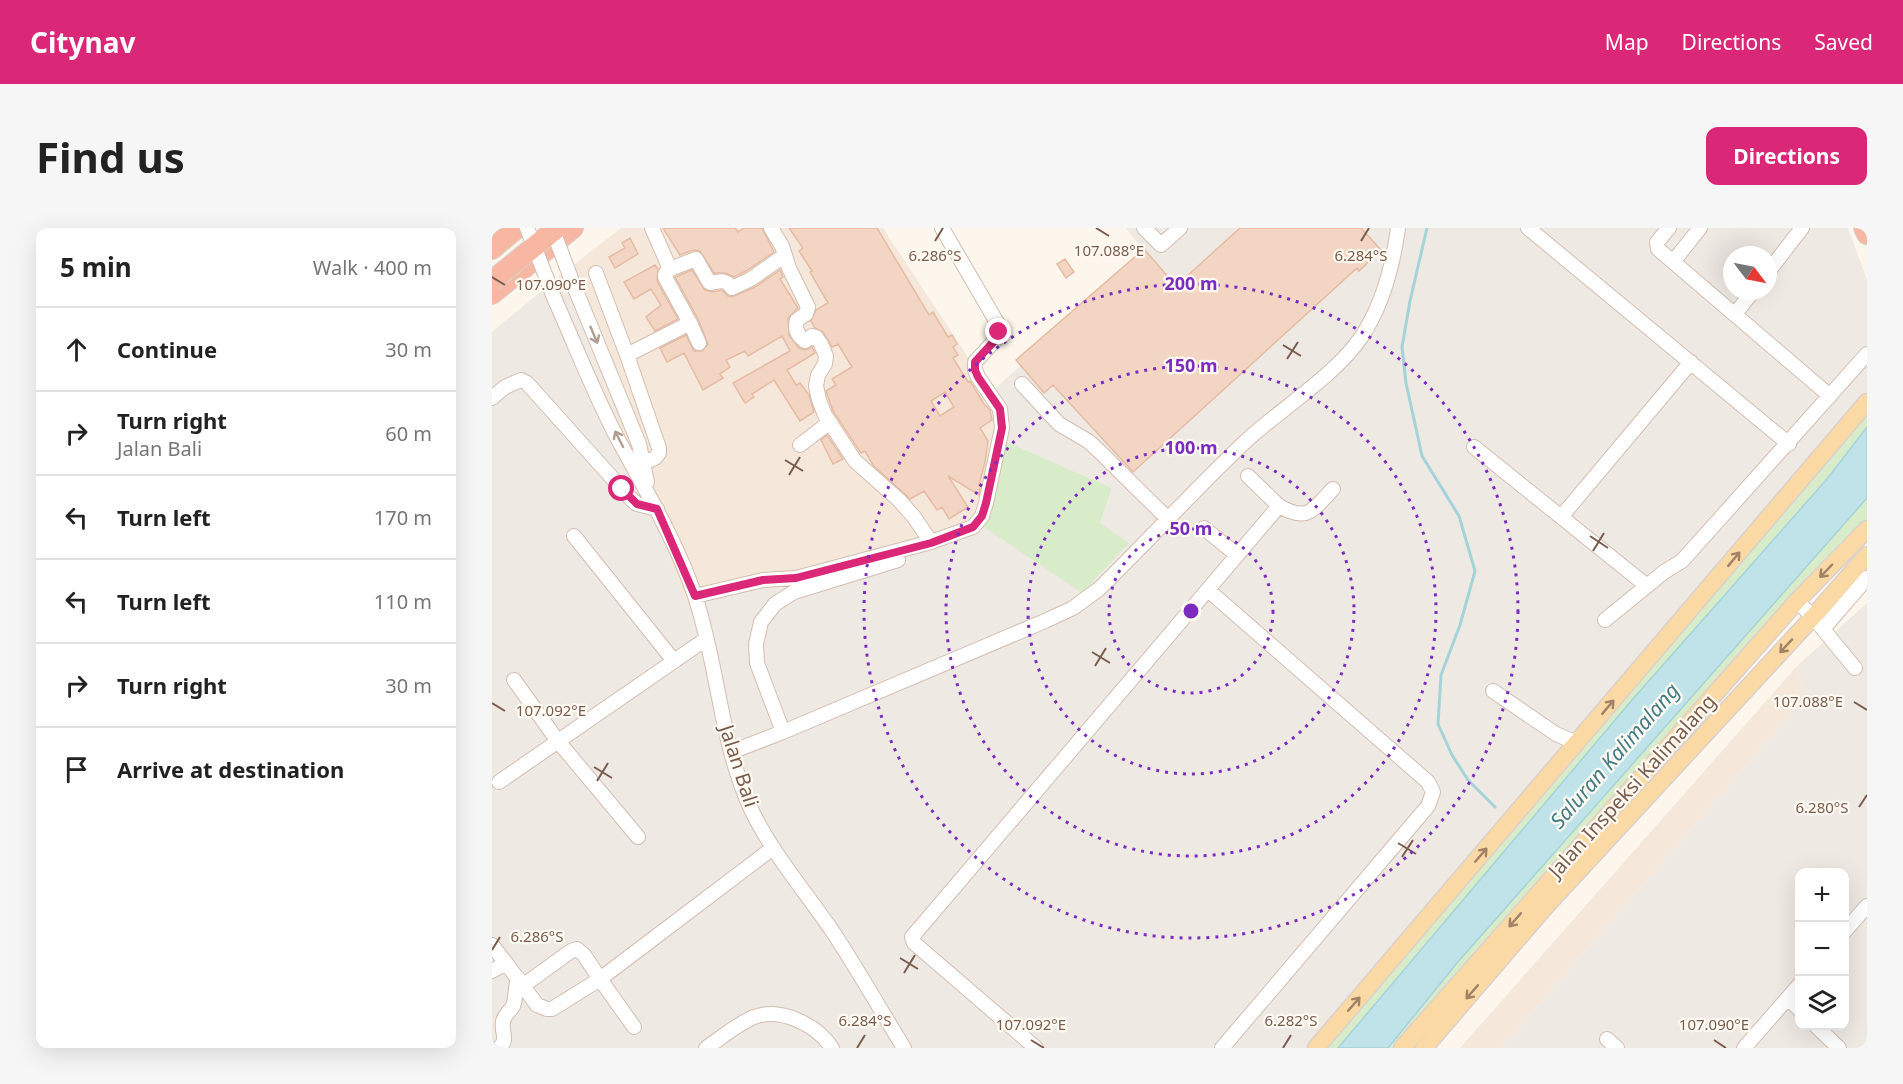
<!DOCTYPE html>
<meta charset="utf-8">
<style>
:root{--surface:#fff;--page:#f6f6f6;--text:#222;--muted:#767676;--line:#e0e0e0;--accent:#db2777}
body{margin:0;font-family:"Noto Sans",sans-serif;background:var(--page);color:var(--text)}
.controls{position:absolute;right:18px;bottom:18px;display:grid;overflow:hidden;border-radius:12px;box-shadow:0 6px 24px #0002}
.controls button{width:54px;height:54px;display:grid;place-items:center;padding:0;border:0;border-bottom:2px solid var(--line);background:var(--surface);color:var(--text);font:30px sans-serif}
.compass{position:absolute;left:1231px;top:18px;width:54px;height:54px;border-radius:50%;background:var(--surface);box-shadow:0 6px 24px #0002;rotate:122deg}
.stop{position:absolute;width:18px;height:18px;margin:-14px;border:4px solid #db2777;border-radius:50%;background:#fff}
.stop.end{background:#db2777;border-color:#fff;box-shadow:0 2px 6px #0008}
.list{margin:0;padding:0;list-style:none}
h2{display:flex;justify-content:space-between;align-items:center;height:78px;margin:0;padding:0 24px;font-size:26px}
h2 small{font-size:20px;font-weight:400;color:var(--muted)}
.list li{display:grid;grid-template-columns:39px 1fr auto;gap:18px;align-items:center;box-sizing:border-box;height:84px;padding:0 24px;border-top:2px solid var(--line)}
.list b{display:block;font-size:22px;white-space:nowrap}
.list p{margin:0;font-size:20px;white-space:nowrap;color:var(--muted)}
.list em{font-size:20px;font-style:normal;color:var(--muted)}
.icon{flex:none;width:33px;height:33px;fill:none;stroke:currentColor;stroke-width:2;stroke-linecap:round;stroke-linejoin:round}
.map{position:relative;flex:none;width:1375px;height:820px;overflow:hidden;border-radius:12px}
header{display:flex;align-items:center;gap:36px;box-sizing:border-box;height:84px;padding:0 30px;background:var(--accent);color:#fff}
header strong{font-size:28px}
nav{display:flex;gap:33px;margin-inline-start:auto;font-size:21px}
.intro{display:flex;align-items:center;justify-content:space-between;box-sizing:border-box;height:144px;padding:0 36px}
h1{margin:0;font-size:42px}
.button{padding:15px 27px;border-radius:12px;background:var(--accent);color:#fff;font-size:21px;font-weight:700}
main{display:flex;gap:36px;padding:0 36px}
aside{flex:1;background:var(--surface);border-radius:12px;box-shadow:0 6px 24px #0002}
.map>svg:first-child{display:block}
.residential{fill:#f5e8da}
.industrial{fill:#efe9e4;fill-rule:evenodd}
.green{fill:#d8ecc9}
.water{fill:#bfe3e8;stroke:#a5d3da;stroke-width:1.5}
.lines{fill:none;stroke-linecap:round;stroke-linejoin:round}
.stream{stroke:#a5d3da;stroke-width:3}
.building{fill:#f3d5c3;stroke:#e6bba3;stroke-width:1.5;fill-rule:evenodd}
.minor-casing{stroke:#d1beb0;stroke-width:16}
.major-casing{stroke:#dad1cd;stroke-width:19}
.highway-casing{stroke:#dad1cd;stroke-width:22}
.minor{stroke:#fff;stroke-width:14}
.major{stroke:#fbd9a5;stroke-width:16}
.highway{stroke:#f7b7a3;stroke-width:20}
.minor-bridge-casing{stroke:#d1beb0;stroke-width:16;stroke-linecap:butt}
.highway-bridge-casing{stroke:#dad1cd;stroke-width:22;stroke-linecap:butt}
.minor-bridge{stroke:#fff;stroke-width:14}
.highway-bridge{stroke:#f7b7a3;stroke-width:20}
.oneway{stroke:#af9d94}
.oneway2{stroke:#a18267}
.route{stroke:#db2777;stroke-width:8}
.ticks{fill:none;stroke:#7a5c4d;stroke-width:2}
.ring{fill:none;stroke:#7b2cbf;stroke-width:3;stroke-dasharray:3 6}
.labels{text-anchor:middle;stroke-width:4.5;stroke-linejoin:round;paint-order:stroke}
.street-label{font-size:20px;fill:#7a5c4d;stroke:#fffaf3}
.water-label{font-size:21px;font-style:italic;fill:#437c86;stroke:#fffaf3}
.ticks-label{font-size:15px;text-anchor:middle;fill:#7a5c4d;stroke:#fffaf3;stroke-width:4.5;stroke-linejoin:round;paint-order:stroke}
.centre{fill:#7b2cbf;stroke:#fffaf3;stroke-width:3}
.ring-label{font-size:18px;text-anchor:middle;font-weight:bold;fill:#7b2cbf;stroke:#fffaf3;stroke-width:4.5;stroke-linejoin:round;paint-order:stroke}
</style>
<header>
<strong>Citynav</strong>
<nav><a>Map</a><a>Directions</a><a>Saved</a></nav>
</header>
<div class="intro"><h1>Find us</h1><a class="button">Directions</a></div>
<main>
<aside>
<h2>5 min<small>Walk · 400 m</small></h2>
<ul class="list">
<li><svg class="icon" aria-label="ahead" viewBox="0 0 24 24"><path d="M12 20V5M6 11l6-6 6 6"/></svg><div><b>Continue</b></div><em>30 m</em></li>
<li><svg class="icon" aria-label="right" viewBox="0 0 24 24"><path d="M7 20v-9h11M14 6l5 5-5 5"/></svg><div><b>Turn right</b><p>Jalan Bali</p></div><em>60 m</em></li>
<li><svg class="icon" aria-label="left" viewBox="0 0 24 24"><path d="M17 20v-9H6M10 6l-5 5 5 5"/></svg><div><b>Turn left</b></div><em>170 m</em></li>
<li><svg class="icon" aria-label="left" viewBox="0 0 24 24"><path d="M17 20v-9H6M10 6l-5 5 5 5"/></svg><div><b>Turn left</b></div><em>110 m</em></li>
<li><svg class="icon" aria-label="right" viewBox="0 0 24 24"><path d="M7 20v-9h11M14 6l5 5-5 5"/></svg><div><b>Turn right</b></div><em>30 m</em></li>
<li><svg class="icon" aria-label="arrive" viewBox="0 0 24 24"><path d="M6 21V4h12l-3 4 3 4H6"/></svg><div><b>Arrive at destination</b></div></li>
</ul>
</aside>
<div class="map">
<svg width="1375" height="820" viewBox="0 0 1375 820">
<rect width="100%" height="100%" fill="#fdf6ec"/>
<!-- residential -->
<path class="residential" d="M129,0h262l108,164 18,21 -2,29 -29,81 -201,56 -91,22 -124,-327z
M1305,438l7,33 -303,349h-41z"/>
<!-- industrial -->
<path class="industrial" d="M634,0h722l19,52v117l-554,651h-821v-716l70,-58 124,327 91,-22 201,-56h122l12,-35 -105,-46 2,-29 -18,-21 155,-138zM1240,27h36v36h-36z
M1375,375v445h-366l303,-349 -7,-33zM1308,644h44v154h-44z"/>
<!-- green -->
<path class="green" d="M1375,174v25l-40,52 -195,221 -294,348h-22z
M515,214l105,46 -12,35 29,20 -47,50 -104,-70z
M1375,270v31l-159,172 14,13 -298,334h-36l69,-85z"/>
<!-- water -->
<path class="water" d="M1375,199v71l-410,465 -69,85h-50l294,-348 195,-221z"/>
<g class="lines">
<!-- stream -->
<path class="stream" d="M935,0l-17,73 -8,46 4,36 16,73 37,60 16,55 -15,54 -19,50 -3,49 14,31 16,25 27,27"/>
</g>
<!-- building -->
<path class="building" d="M171,0h72l3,4 6,-4h18l12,24 -28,19 -12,6 -9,-4h-11l-14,-22 -7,-1 -13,5z
M297,0h88l52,87 4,-3 15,25 4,-2 5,9 -4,3 5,8 -5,3 15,24 2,-1 14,23 6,6 2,10 -12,8 8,13 -3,21 -6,23 1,1 -1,9 -31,-19 20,31 -19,12 -7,-12 -5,3 -13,-19 -14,8 -37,-34 -8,-14 -4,2 -28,-42 -7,-20 10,-6 -4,-6 20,-12 -14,-23 -6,3 -9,-15 -8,-4 -4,-7 5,-11 12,-7 -18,-31 2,-1 -13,-20 4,-3zM453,164l9,15 -14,9 -9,-15z
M748,0h121l20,22 -22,21 -2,-3 -224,204 -80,-87 -9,8 -28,-33 128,-111 32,37z
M138,10l8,16 -23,14 -6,-11 16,-9 -3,-5z
M573,31l9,13 -8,6 -9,-14z
M163,37l3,4 -1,12 21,38 -23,12 -9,-14 15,-12 -10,-16 -17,10 -10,-17z
M200,42l13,20 7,2 10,-2 6,6 4,1 23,-10 25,-17 3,7 -3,2 18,29 -10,10 1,17 10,13 6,2 7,-3 3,6 -28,17 9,15 4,-2 9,12 5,17 -14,9 -26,-41 -22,14 2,3 -9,6 -12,-20 57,-32 -8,-15 -34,20 -3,-5 -19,9 4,7 -10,7 3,4 -20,12 -19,-37 -17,9 -7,-14 26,-13 8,16h8l6,-7 -10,-25 -23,-42z
M335,207l16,24 -10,5 -12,-24z"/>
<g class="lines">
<!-- minor casing -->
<g class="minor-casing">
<path id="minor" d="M160,0l18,41 -5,5v3l25,46 9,20
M279,0l11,18 7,22 19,39 -2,7 -9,6c-3,9 1,16 8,21l7,-5 4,1 5,7 5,12 -1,8 -7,11 -2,11 3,14 6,15 30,46 44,39 15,17 17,25
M652,0l17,17 19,-17
M1036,0l261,216
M1177,0l-12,14 1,7 172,147
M1181,34l27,-34
M178,41l26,-10 13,23 2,1c10,-2 15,-4 21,5l19,-9 34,-24
M1276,44l34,-44
M104,45l31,82 32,93v5l-4,5 -12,5
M80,53l67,163 8,38
M63,72c22,49 41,99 66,145 27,49 56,98 74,151 23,69 25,144 55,211 21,45 55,84 83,125 25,38 47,77 71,116
M1243,86l18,-23
M135,127l63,-32
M530,156l37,40 29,17 10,9 70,69
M0,170l13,-11 16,-7 6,3 104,116 6,5 20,5
M308,217l30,-23
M982,219l173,139
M756,248l31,30
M1069,289l130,-155
M712,300l33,27
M82,308l100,125
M716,362l220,192 5,10 -5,14 -206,242
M203,368l68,-16 33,-2 135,-36 42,-15 9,-11 4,-13 16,-75 -2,-19 -22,-32 -3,-7v-8l22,-24 2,-6v-6l-57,-98
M1305,373l16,16 42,51
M1113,392l59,-48 18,-11 185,-207
M1331,401l44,-51
M22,452l43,60 81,97
M1001,463l63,43 21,9
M291,504l262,-111 28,-13 26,-19c50,-49 97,-101 148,-149 35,-32 90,-66 115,-104 21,-32 31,-71 36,-108
M239,524l52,-20 -26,-69 -1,-19 5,-22 14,-18 19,-12 104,-32
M7,554l207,-143
M1352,704l23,-26
M0,717l14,18
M0,743l14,-8 31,42 10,4h5l48,-30 34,48
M32,757l47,-34 6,-2 7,6 16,24 173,-131
M1296,770l12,12
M1324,798l23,22
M1115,811l10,9
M7,820c10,-9 2,-15 4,-26 1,-8 7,-10 10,-16 3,-6 2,-19 5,-28
M214,820c15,-10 31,-24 48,-31 27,-10 63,8 78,31
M544,820l-122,-105 -2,-6 367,-431c30,17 34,3 54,-17
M1252,820l56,-64"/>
</g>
<!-- major casing -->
<g class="major-casing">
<path id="major" d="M824,820l551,-646
M910,820l395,-447 70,-72
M932,820l122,-142 267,-289 54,-62"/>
</g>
<!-- highway casing -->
<g class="highway-casing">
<path id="highway" d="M1372,0l3,6
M0,21l25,-21
M0,66l81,-66"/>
</g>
<!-- minor -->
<use href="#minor" class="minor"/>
<!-- major -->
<use href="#major" class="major"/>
<!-- highway -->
<use href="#highway" class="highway"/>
<!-- minor-bridge casing -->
<g class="minor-bridge-casing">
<path id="minor-bridge" d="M35,0l28,72
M60,0l20,53"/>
</g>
<!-- highway-bridge casing -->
<g class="highway-bridge-casing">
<path id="highway-bridge" d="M0,53l65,-53"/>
</g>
<!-- minor-bridge -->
<use href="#minor-bridge" class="minor-bridge"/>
<!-- highway-bridge -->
<use href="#highway-bridge" class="highway-bridge"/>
</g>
<!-- one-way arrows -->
<defs><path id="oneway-shaft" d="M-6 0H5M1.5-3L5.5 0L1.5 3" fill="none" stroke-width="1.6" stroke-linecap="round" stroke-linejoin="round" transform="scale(1.5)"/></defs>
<g class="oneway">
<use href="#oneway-shaft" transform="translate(102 107) rotate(67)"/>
<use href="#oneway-shaft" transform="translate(127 211) rotate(-117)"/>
</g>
<g class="oneway2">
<use href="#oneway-shaft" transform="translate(1242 331) rotate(-50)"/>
<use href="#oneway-shaft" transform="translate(1334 343) rotate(134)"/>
<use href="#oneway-shaft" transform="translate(1294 418) rotate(133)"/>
<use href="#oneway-shaft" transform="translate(1116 479) rotate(-50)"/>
<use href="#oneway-shaft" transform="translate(989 627) rotate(-49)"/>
<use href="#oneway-shaft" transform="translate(1023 692) rotate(131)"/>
<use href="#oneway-shaft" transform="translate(980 764) rotate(131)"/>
<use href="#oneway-shaft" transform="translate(862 776) rotate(-49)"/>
</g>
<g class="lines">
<!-- route -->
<path class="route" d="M130,261l15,15 20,5 38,87 68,-16 33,-2 135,-35 42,-16 9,-11 4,-13 16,-75 -2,-19 -22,-32 -3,-7v-8l22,-24 2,-6"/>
</g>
<!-- ticks -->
<path class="ticks" d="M604,0l13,8M443,13l8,-13M869,13l8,-13M0,49l13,8M791,117l18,11M795,131l11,-17M293,232l18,11M297,247l11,-18M1098,308l18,12M1101,323l11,-18M600,424l18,11M603,438l11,-18M1362,474l13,8M0,475l13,8M102,539l18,11M105,553l11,-18M1367,579l8,-12M906,615l18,11M910,629l11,-17M0,722l8,-13M408,730l18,11M412,745l11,-18M539,812l13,8M1222,812l12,8M365,820l8,-13M791,820l8,-13"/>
<!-- distance rings -->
<g class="ring">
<circle cx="699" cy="383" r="82"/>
<circle cx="699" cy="383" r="163"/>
<circle cx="699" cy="383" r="245"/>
<circle cx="699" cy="383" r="327"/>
</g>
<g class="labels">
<!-- street labels -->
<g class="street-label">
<text transform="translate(247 538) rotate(72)" y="7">Jalan Bali</text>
<text transform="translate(1140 558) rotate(-48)" y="7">Jalan Inspeksi Kalimalang</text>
</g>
<!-- water labels -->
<g class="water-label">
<text transform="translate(1123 528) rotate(-49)" y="7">Saluran Kalimalang</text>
</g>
</g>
<g class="ticks-label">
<text x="617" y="28">107.088°E</text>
<text x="443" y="33">6.286°S</text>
<text x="869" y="33">6.284°S</text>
<text x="59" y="62">107.090°E</text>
<text x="1316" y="479">107.088°E</text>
<text x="59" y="488">107.092°E</text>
<text x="1330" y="585">6.280°S</text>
<text x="45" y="714">6.286°S</text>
<text x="373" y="798">6.284°S</text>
<text x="799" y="798">6.282°S</text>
<text x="539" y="802">107.092°E</text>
<text x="1222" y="802">107.090°E</text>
</g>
<circle cx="699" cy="383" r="9" class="centre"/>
<g class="ring-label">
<text x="699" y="62">200 m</text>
<text x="699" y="144">150 m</text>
<text x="699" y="226">100 m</text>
<text x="699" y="307">50 m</text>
</g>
</svg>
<div class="controls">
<button>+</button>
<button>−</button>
<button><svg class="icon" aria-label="layers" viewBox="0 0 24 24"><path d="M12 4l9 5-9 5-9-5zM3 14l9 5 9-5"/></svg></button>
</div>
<svg class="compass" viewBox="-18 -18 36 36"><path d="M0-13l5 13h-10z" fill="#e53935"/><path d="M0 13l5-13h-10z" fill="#767676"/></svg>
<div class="stop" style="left:130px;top:261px"></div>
<div class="stop end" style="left:507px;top:104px"></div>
</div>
</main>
